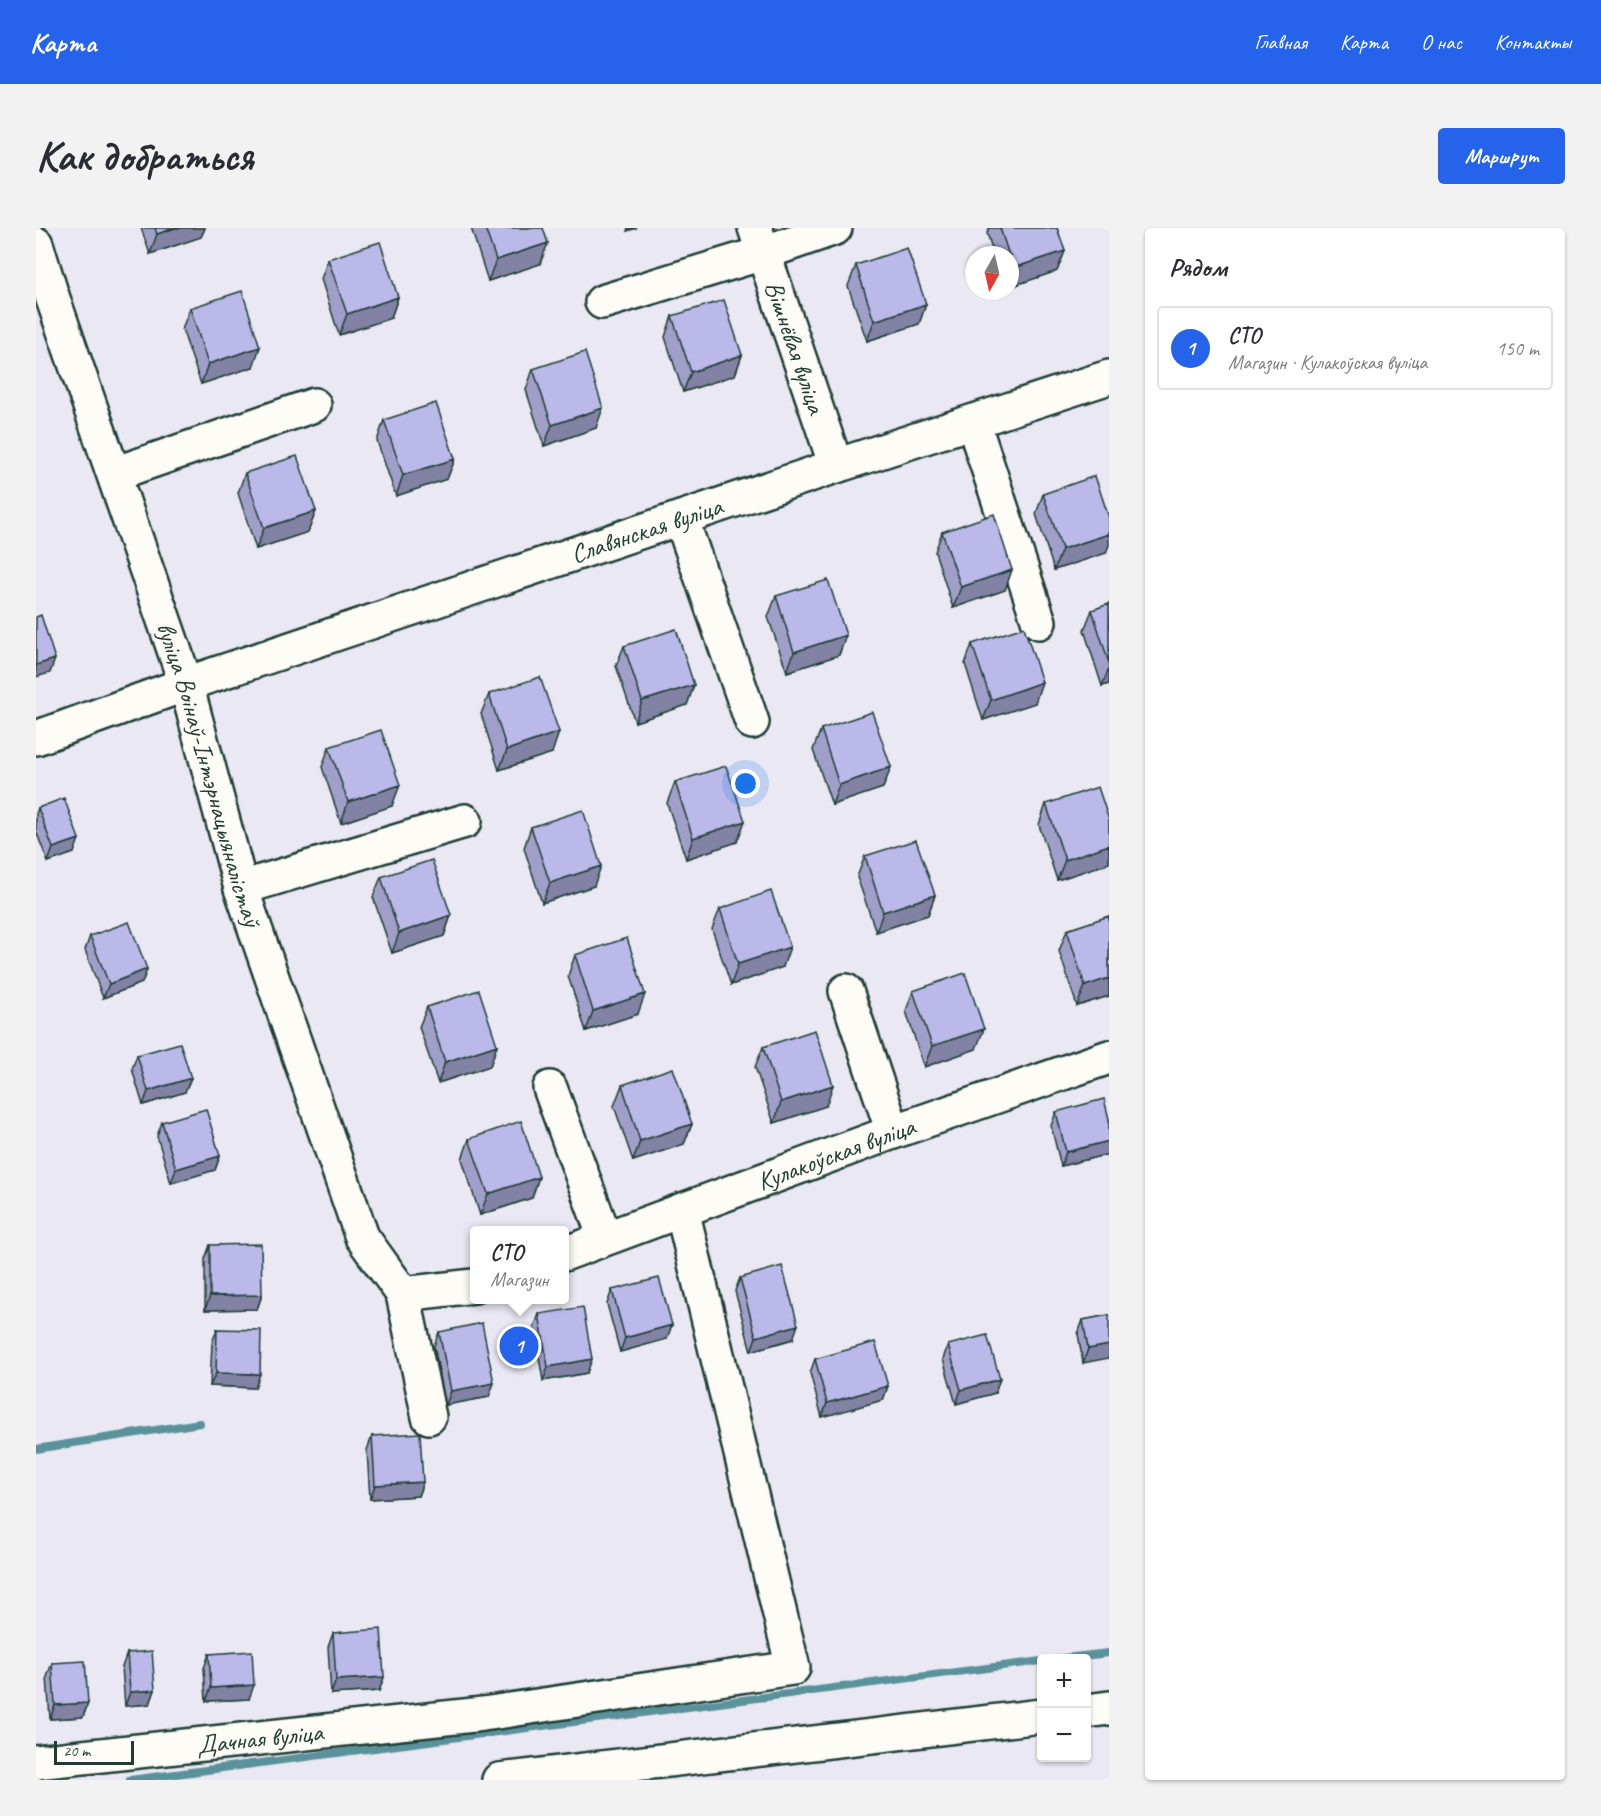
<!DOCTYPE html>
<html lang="ru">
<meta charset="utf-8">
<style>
:root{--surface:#fff;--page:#f2f2f3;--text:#2b2b33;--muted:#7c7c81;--line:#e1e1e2;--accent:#2563eb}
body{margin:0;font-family:Caveat,sans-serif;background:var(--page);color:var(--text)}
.controls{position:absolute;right:18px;bottom:18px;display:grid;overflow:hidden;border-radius:6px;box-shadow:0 2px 4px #0004}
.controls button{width:54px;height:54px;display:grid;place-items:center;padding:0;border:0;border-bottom:2px solid var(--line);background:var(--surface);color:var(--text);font:30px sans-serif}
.compass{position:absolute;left:929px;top:18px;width:54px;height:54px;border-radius:50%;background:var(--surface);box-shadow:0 2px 4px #0004;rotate:188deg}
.scale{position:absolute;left:18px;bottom:15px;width:80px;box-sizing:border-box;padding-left:6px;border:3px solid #1f3d34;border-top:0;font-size:16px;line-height:21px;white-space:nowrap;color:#1f3d34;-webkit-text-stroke:4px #fdfcf7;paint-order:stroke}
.you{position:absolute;left:710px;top:556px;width:21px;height:21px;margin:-15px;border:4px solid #fff;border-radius:50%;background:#1a73e8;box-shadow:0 0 0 9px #1a73e833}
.badge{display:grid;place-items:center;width:39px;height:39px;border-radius:50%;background:var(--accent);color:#fff;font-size:20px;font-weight:700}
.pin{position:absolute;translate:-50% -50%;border:3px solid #fff;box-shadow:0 2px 6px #0006}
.popup{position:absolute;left:434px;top:998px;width:99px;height:78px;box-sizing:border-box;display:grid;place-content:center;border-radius:6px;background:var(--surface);filter:drop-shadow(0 2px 4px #0005);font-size:20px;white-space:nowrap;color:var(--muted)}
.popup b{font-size:22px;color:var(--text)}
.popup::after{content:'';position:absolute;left:50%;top:100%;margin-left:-12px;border:12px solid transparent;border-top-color:var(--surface)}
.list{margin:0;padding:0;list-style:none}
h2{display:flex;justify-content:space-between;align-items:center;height:78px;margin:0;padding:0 24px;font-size:26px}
h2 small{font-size:20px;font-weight:400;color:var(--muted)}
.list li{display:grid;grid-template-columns:39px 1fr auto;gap:18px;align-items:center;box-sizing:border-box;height:84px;margin:0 12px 12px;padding:0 12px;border:2px solid var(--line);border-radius:6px}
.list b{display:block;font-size:22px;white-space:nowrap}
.list p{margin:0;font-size:20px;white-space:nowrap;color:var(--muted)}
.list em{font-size:20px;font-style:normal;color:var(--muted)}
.map{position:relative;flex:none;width:1073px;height:1552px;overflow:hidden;border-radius:6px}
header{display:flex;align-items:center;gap:36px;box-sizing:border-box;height:84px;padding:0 30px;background:var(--accent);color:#fff}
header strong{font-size:28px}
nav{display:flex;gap:33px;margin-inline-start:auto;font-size:21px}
.intro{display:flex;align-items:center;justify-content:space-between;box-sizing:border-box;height:144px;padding:0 36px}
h1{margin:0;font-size:42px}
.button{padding:15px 27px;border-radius:6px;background:var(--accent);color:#fff;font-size:21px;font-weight:700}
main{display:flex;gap:36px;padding:0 36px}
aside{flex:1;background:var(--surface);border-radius:6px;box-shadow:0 2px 4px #0004}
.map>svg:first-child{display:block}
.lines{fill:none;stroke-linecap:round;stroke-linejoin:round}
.stream{stroke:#5a929c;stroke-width:8}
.minor-casing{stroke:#1f3d34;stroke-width:38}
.minor{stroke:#fdfcf7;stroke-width:33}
.wall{fill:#a09fc9;stroke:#1f3d34;stroke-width:1.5}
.shaded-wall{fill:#8282a4;stroke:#1f3d34;stroke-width:1.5}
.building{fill:#bab9ea;stroke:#1f3d34;stroke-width:1.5}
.labels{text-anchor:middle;stroke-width:4.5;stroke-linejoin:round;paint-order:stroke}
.street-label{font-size:26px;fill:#1f3d34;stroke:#fdfcf7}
</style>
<header>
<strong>Карта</strong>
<nav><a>Главная</a><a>Карта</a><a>О нас</a><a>Контакты</a></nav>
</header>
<div class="intro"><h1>Как добраться</h1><a class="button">Маршрут</a></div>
<main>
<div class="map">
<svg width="1073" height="1552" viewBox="0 0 1073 1552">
<rect width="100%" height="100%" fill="#e9e8f3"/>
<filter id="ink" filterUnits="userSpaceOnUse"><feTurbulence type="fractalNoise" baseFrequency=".0167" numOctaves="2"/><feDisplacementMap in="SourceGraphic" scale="12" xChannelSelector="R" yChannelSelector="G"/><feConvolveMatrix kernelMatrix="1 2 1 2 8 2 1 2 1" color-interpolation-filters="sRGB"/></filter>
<g filter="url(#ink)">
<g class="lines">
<!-- stream -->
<path class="stream" d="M0,1221l164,-26
M1028,1430l45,-5
M94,1552l911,-119"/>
<!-- minor casing -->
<g class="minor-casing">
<g id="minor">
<path id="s1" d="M719,0l81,238"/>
<path id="s2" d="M0,16l16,52 134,388 55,204 121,349 41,57 26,123"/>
<path d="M566,74l161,-49 72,-25"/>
<path d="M937,194l66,200"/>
<path d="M78,246l200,-69"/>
<path d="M645,290l71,204"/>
<path id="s3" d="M0,510l150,-54 650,-218 273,-89"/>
<path d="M205,660l224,-67"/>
<path d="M810,763l47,141"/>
<path d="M514,860l55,150"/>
<path id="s4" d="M528,1026l329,-122 216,-75"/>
<path d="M367,1066l71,-8"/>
<path d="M1050,1483l23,-3"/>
<path id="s5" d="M0,1534l447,-48 310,-46 -111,-458"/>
<path d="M463,1552l542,-64"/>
</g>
</g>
<!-- minor -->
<use href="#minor" class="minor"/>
</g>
<!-- wall -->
<path class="wall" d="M105,0h64l-4,9 -51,17z
M435,0h72l-3,36 -52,17z
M953,0h68l8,23 -8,20 -47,16v-32h-16l-7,-22z
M292,31l70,38 -7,21 -52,17 -18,-56z
M820,37l70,39 -7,20 -52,17 -19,-55z
M154,80l63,59 -52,17 -19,-55z
M636,88l70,39 -7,20 -52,17 -18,-55z
M497,141l63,59 -52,18 -18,-56z
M348,192l71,39 -8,20 -51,17 -19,-55z
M209,245l71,38 -8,21 -52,17 -18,-56z
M1007,266l63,59 -52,17 -18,-56z
M906,304l63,58 -52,18 -18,-56z
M740,368l70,39 -7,20 -52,17 -19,-55z
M1073,376v80l-7,2 -18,-56 8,-20z
M936,416l63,59 -52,17 -18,-56z
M588,418l70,39 -7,20 -52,17 -19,-56z
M453,466l63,59 -53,17 -18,-56z
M785,501l70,38 -8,21 -51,17 -19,-55z
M293,519l63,59 -51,17 -19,-56z
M639,554l62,60 -51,17 -19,-56z
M1010,576l63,16v43l-52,17 -18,-55z
M2,580l36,45 -26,9 -12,-31v-17z
M495,599l63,59 -52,17 -18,-55z
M829,628l70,39 -7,20 -52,17 -19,-55z
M345,649l70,38 -7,21 -52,17 -19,-56z
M684,681l63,58 -52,18 -19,-56z
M1073,688v80l-32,10 -18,-55 8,-21z
M54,708l57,33 -5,14 -39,15 -18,-48z
M539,727l63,59 -52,17 -18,-55z
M877,763l63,58 -52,18 -18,-56z
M391,779l70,38 -7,21 -52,17 -19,-56z
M727,819l63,59 -52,17 -19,-56z
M101,827l48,37 -42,13 -11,-36z
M586,857l70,39 -8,20 -51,17 -19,-55z
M1020,884l53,7v35l-48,12 -10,-40z
M126,894l58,34 -5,14 -44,13 -14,-47z
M433,911l63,59 -52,17 -18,-56z
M174,1017l52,50 -5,14 -52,1v-51z
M704,1050l53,61 -42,12 -16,-60z
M576,1062l55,49 -47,13 -13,-48z
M503,1086l48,59 -44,8 -9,-53z
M1073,1087l-26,48 -5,-29 5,-14z
M181,1101l38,59 -45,-2 2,-43z
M403,1104l50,65 -43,8 -12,-59z
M912,1117l47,48 -39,11 -13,-45z
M779,1131l73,27 -5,14 -61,17 -12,-44z
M336,1208l51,46 -5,14 -48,3 -3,-49z
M297,1405l51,44 -5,14 -48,3 -3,-47z
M91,1425l28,37 -5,14 -25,2 -3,-39z
M173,1426l40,45 -43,2 -2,-33z
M16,1435l36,40 -5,14 -33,2 -3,-42z"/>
<!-- shaded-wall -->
<path class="shaded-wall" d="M139,0h30l-4,9 -51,17 7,-20z
M592,0h9l-10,3z
M512,15l-8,21 -52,17 8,-21z
M1029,23l-8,20 -47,16v-10l3,-9z
M362,69l-7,21 -52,17 8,-21z
M890,76l-7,20 -52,17 7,-20z
M224,119l-7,20 -52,17 7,-20z
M706,127l-7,20 -52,17 8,-20z
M567,180l-7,20 -52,18 8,-21z
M419,231l-8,20 -51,17 7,-21z
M280,283l-8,21 -52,17 8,-21z
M1073,306v11l-3,8 -52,17 8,-21z
M976,342l-7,20 -52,18 8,-21z
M810,407l-7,20 -52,17 7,-20z
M19,431l-5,14 -14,4v-12z
M1073,440v16l-7,2z
M1006,454l-7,21 -52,17 8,-20z
M658,457l-7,20 -52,17 7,-21z
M523,504l-7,21 -53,17 8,-20z
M855,539l-8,21 -51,17 7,-20z
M364,557l-8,21 -51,17 7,-21z
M709,593l-8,21 -51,17 7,-21z
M43,611l-5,14 -26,9 5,-14z
M1073,617v18l-52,17 8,-20z
M565,638l-7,20 -52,17 8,-20z
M899,667l-7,20 -52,17 7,-20z
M415,687l-7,21 -52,17 7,-20z
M754,719l-7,20 -52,18 7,-21z
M111,741l-5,14 -39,15 6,-14z
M1073,750v18l-32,10 8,-20z
M609,766l-7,20 -52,17 7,-20z
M948,801l-8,20 -52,18 8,-21z
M461,817l-7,21 -52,17 7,-21z
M155,850l-6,14 -42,13 5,-14z
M797,857l-7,21 -52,17 7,-21z
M656,896l-8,20 -51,17 7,-20z
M1073,913v13l-48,12 5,-14z
M184,928l-5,14 -44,13 5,-14z
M503,949l-7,21 -52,17 8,-21z
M226,1067l-5,14 -52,1 5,-14z
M636,1097l-5,14 -47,13 5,-14z
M762,1097l-5,14 -42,12 5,-14z
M1073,1117v13l-26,5 5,-14z
M556,1131l-5,14 -44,8 5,-14z
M180,1145l44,1 -5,14 -45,-2z
M964,1151l-5,14 -39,11 5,-14z
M458,1155l-5,14 -43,8 5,-14z
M852,1158l-5,14 -61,17 5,-14z
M387,1254l-5,14 -48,3 5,-14z
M348,1449l-5,14 -48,3 5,-14z
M218,1457l-5,14 -43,2 5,-13z
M119,1462l-5,14 -25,2 5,-14z
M52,1475l-5,14 -33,2 5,-14z"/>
<!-- building -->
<path class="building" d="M119,0h20l-18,6z
M449,0h58l5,15 -52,17z
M964,0h57l8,23 -52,17 -3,-9v-4h-1z
M344,14l18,55 -51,17 -19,-55z
M871,20l19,56 -52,17 -18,-56z
M206,63l18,56 -52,17 -18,-56z
M688,72l18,55 -51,17 -19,-56z
M549,124l18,56 -51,17 -19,-56z
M400,175l19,56 -52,16 -19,-55z
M261,228l19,55 -52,17 -19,-55z
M1059,248l14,42v16l-47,15 -19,-55z
M958,286l18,56 -51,17 -19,-55z
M792,352l18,55 -52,17 -18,-56z
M1073,376v59l-17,-53z
M5,387l14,44 -19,6v-48z
M988,399l18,55 -51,18 -19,-56z
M640,401l18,56 -52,16 -18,-55z
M504,449l19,55 -52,18 -18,-56z
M836,484l19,55 -52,18 -18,-56z
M345,502l19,55 -52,17 -19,-55z
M690,538l19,55 -52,17 -18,-56z
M1062,559l11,33v25l-44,15 -19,-56z
M28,570l15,41 -26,9 -15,-40z
M547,582l18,56 -51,17 -19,-56z
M880,612l19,55 -52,17 -18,-56z
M396,632l19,55 -52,18 -18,-56z
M735,663l19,56 -52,17 -18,-55z
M1073,688v62l-24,8 -18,-56z
M93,694l18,47 -38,15 -19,-48z
M591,710l18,56 -52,17 -18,-56z
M929,745l19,56 -52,17 -19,-55z
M443,762l18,55 -52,17 -18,-55z
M779,802l18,55 -52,17 -18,-55z
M144,815l11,35 -43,13 -11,-36z
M637,840l19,56 -52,17 -18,-56z
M1068,871l5,20v22l-43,11 -10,-40z
M170,881l14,47 -44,13 -14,-47z
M485,893l18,56 -51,17 -19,-55z
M225,1016l1,51 -52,1v-51z
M746,1038l16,59 -42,12 -16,-59z
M623,1050l13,47 -47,13 -13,-48z
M547,1079l9,52 -44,8 -9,-53z
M1073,1087v30l-21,4 -5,-29z
M446,1095l12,60 -43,8 -12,-59z
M181,1101l44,1 -1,44 -44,-1z
M951,1107l13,44 -39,11 -13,-45z
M839,1114l13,44 -61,17 -12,-44z
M384,1205l3,49 -48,3 -3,-49z
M345,1401l3,48 -48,3 -3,-47z
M116,1423l3,39 -25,2 -3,-39z
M216,1423l2,34 -43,3 -2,-34z
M49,1433l3,42 -33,2 -3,-42z"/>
</g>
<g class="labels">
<!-- street labels -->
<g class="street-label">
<text dy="9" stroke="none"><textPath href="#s1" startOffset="126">Вішнёвая вуліца</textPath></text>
<text dy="9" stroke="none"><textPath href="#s3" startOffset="645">Славянская вуліца</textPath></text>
<text dy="9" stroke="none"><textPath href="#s2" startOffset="558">вуліца Воінаў-Інтэрнацыяналістаў</textPath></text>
<text dy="9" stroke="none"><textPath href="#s4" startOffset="290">Кулакоўская вуліца</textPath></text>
<text dy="9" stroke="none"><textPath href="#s5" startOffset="225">Дачная вуліца</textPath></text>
</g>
</g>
</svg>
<div class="controls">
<button>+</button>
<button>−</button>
</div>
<svg class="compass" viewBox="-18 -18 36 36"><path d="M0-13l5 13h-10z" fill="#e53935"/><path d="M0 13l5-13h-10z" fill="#7c7c81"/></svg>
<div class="scale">20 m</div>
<div class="you"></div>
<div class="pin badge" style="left:483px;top:1118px">1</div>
<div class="popup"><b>СТО</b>Магазин</div>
</div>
<aside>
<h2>Рядом<small></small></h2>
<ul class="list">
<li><span class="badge">1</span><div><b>СТО</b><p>Магазин · Кулакоўская вуліца</p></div><em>150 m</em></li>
</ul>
</aside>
</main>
